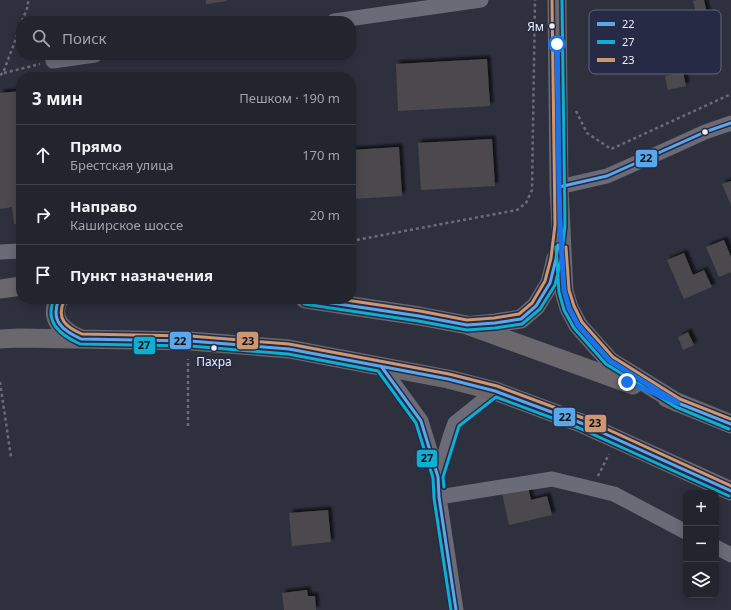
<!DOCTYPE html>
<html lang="ru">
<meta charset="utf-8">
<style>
:root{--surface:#22242e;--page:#2a2c36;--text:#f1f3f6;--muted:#a2a4aa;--line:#3f414a}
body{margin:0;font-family:"Noto Sans",sans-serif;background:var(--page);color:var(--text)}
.controls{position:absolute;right:12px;bottom:12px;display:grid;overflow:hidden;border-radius:8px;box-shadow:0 2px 10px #0003}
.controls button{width:36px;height:36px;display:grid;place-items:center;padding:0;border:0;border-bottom:1px solid var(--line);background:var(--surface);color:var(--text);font:20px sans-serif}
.stop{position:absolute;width:12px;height:12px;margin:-9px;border:3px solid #1a73e8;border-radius:50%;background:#fff}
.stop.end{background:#1a73e8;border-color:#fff;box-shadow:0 1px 4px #0008}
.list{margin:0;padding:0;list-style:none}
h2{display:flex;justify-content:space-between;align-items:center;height:52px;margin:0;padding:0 16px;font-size:17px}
h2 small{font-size:13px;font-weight:400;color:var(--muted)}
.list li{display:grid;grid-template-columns:26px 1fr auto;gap:12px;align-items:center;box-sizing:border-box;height:60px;padding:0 16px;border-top:1px solid var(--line)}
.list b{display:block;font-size:15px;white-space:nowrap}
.list p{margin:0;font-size:13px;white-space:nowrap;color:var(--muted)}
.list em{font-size:13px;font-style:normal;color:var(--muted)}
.icon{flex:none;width:22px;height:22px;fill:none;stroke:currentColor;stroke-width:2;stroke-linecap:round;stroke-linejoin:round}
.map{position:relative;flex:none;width:731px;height:610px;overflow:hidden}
.search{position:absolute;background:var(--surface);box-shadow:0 2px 10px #0003;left:16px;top:16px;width:340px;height:44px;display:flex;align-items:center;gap:10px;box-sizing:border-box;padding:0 14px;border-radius:16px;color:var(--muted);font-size:15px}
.panel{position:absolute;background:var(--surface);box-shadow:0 2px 10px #0003;left:16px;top:72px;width:340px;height:232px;border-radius:16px}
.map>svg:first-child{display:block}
.building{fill:#4c4a4d;filter:url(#shadow)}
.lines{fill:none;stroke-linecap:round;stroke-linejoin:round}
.path{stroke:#6a6c76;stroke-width:2.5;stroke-dasharray:3 3;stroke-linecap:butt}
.minor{stroke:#6a6b76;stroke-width:15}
.major{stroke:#6a676d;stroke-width:19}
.bus-1-casing{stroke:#272a45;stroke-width:6}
.bus-2-casing{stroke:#272a45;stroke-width:6}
.bus-3-casing{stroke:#272a45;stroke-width:6}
.bus-1{stroke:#5aa8eb;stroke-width:3}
.bus-2{stroke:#0dafd3;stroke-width:3}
.bus-3{stroke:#cd976f;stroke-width:3}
.route{stroke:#1a73e8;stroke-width:5}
.bus-dot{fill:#eceffd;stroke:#272a45;stroke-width:1.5}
.labels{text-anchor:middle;stroke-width:3;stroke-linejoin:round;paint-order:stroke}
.bus-label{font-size:12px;fill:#eceffd;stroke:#272a45;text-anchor:end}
.key{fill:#272a45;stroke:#62657c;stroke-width:1}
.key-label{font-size:11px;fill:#eceffd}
.line-badge{stroke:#272a45;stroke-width:1.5}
.pale-badge-label{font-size:11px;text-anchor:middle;font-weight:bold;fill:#111}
</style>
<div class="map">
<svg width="731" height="610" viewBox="0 0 731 610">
<defs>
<filter id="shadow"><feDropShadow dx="3.5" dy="-3.5" stdDeviation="1" flood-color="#0009"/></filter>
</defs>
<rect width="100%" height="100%" fill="#2e303e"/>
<!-- building -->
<path class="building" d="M206,0h20l1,1 -21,3z
M696,0h8l6,26 -10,3 -7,-28z
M487,59l3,47 -92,5 -2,-47z
M683,72l3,14 -18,4 -3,-14z
M21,91v132l-7,1 -2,-17 -12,2v-116z
M492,139l3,47 -74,4 -3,-47z
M399,147l3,49 -51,3v-49z
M731,181v24l-9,-21z
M724,240l7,17v15l-12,5 -13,-30z
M684,253l9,22 11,-5 8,17 -28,12 -17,-39z
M688,332l6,13 -11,5 -5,-13z
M528,487l3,13 16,-4 5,19 -43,10 -7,-32z
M328,510l3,32 -39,4 -3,-33z
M307,590l1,6h7l1,14h-32l-2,-17z"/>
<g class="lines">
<!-- path -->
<path class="path" d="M22,21l6,-15v-6
M4,73l36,-9
M0,75l3,-2 18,-48
M576,111l11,22 24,16 120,-55
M351,241l166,-31 9,-7 6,-13 3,-190
M0,382l11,75
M188,426v-67
M598,476l11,-22"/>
<!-- minor -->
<path class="minor" d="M334,21l147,-21
M53,61l42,-6
M559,187l48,-11 63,-28 35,-16 26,-9
M0,252l21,-1
M381,366l40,55 17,56 1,20 17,113
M438,477l13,-43 4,-11 40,-32
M439,497l113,-18 62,15 72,38
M716,547l15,8"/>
<!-- major -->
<path class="major" d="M557,0l2,187 5,104 5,17 9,17 14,16 18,20 68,42
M0,289l21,-3
M59,299c-11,20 5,33 22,40
M305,299l114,17 48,9 166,60
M474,325l21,-2 26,-4 15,-13 14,-23 6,-25
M0,339l19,-1 171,3 99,8 159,30 47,12 86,32 150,68
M667,398l64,26"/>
<!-- bus-1 casing -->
<g class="bus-1-casing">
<path id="bus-1" d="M559,187l5,104 5,17 9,17 32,36 68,42 53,21
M559,187l48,-11 98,-44 26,-9
M59,299c-9,22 3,31 22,40l109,2 99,8 159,30 47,12 86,32 150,68
M305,299l114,17 48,9 28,-2 26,-4 15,-13 14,-23 6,-24 2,-14
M381,366l40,55 17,56 1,20 17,113"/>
</g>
<!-- bus-2 casing -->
<g class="bus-2-casing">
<path id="bus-2" d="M556,247l3,45 5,18 10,18 32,36 70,43 53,22
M54,299c-10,23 6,36 26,45l110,2 98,8 90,17 38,52 17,55 1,20 17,112
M304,304l114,17 49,9 28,-2 27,-4 18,-15 15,-24 6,-25 4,-34 -3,-226
M444,487l-1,-10 16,-51 37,-29 83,31 150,68"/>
</g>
<!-- bus-3 casing -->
<g class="bus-3-casing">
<path id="bus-3" d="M566,247l3,43 5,16 8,16 31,35 67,42 51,20
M339,299l81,12 47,9 27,-2 25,-4 13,-11 13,-22 6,-23 4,-33 -3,-225
M64,301c-8,18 2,26 18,33l108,2 99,8 160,30 48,12 86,32 148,68"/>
</g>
<!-- bus-1 -->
<use href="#bus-1" class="bus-1"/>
<!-- bus-2 -->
<use href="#bus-2" class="bus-2"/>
<!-- bus-3 -->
<use href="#bus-3" class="bus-3"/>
</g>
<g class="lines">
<!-- route -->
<path class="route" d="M557,44l2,143 1,38 4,65 5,18 9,17 14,16 18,20 68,42 -51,-21"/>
</g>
<!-- markers -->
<g class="bus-dot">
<circle cx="552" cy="26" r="3.5"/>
<circle cx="705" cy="132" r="3.5"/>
<circle cx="214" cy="348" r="3.5"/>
</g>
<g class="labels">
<!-- bus labels -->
<g class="bus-label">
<text x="544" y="31">Ям</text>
<text x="214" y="366" text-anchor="middle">Пахра</text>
</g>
</g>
<!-- legend -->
<rect x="589" y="10" width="132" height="64" rx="6" class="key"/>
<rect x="597" y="22" width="18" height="4" fill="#5aa8eb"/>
<rect x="597" y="40" width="18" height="4" fill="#0dafd3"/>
<rect x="597" y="58" width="18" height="4" fill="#cd976f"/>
<g class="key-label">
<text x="622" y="28">22</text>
<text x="622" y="46">27</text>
<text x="622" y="64">23</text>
</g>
<g class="line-badge">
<rect x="635" y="149" width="23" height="19" rx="4" fill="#5aa8eb"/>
<rect x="236" y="331" width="23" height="19" rx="4" fill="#cd976f"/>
<rect x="169" y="331" width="23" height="19" rx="4" fill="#5aa8eb"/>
<rect x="133" y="336" width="23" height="19" rx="4" fill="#0dafd3"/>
<rect x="553" y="407" width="23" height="20" rx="4" fill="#5aa8eb"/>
<rect x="584" y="414" width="23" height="19" rx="4" fill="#cd976f"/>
<rect x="416" y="449" width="22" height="19" rx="4" fill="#0dafd3"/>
</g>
<g class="pale-badge-label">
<text x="646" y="162">22</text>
<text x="248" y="345">23</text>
<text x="180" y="345">22</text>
<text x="144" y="349">27</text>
<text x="565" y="421">22</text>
<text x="595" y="427">23</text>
<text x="427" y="462">27</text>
</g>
</svg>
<div class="controls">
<button>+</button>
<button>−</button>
<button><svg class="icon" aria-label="layers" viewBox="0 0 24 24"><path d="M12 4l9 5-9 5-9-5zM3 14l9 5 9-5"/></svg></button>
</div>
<div class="stop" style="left:557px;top:44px"></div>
<div class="stop end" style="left:627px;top:382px"></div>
<div class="search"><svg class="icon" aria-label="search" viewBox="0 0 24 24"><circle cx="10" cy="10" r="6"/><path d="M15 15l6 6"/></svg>Поиск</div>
<section class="panel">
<h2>3 мин<small>Пешком · 190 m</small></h2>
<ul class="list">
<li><svg class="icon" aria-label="ahead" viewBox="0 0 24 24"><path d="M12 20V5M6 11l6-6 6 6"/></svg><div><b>Прямо</b><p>Брестская улица</p></div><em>170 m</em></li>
<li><svg class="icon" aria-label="right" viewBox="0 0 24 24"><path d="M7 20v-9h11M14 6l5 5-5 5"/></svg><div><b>Направо</b><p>Каширское шоссе</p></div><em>20 m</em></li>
<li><svg class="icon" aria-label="arrive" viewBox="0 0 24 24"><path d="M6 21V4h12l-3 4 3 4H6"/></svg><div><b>Пункт назначения</b></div></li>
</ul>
</section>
</div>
